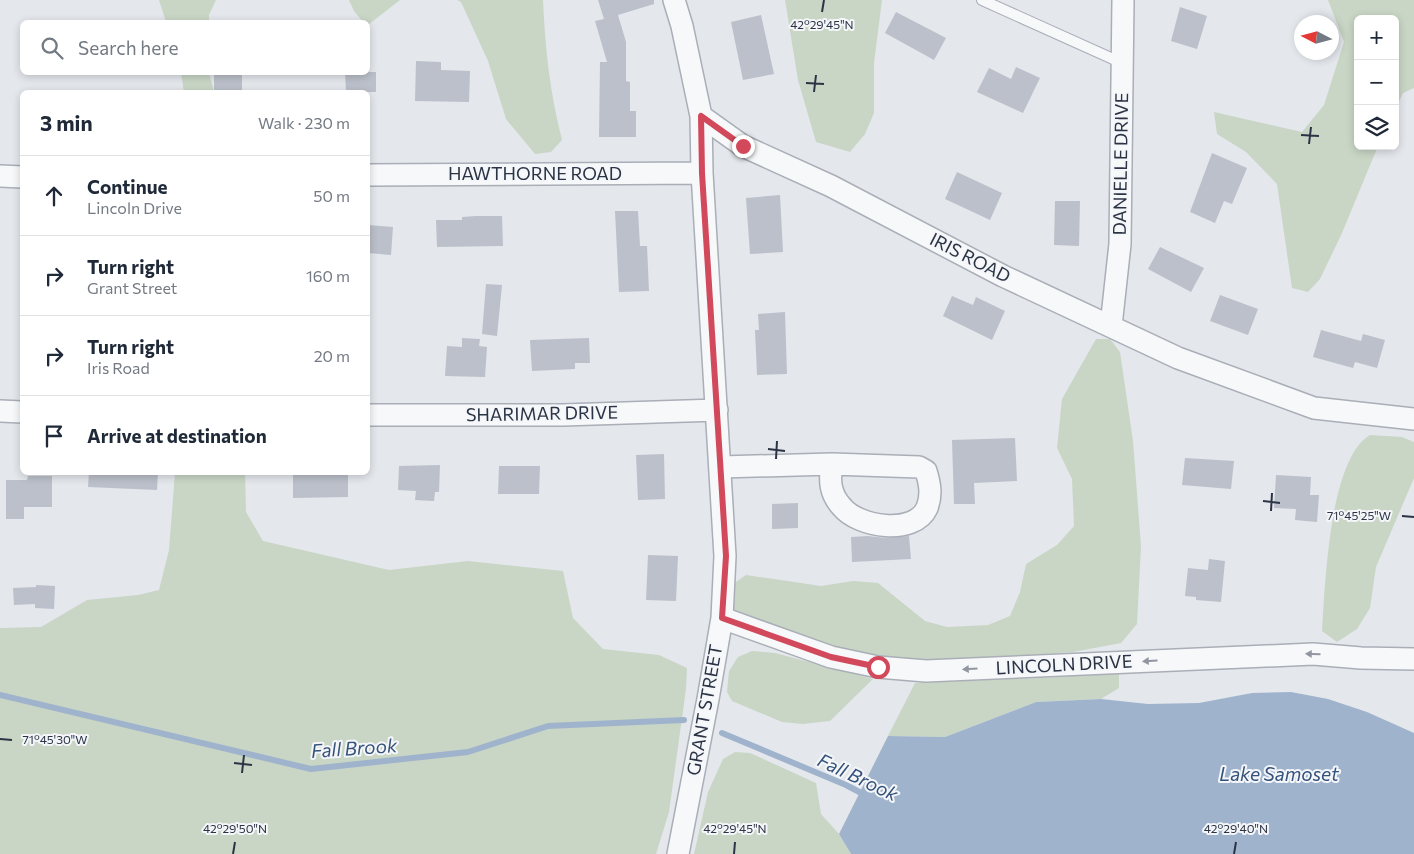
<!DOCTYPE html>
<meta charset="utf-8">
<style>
:root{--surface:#fff;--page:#f6f6f7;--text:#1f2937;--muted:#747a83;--line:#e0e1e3}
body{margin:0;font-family:Commissioner,sans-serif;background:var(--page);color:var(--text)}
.controls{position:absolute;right:15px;top:15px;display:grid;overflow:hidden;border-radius:8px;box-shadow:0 2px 8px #0003}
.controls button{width:45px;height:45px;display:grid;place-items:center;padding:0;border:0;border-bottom:1px solid var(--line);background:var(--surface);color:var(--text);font:25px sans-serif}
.compass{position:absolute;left:1294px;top:15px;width:45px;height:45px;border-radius:50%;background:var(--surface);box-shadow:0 2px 8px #0003;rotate:276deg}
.stop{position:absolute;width:15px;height:15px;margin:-11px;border:4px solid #d1495b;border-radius:50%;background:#fff}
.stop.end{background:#d1495b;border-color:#fff;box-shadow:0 1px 5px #0008}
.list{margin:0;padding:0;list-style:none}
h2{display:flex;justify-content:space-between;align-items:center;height:65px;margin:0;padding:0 20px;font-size:21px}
h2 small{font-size:16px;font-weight:400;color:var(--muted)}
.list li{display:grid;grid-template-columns:32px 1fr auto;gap:15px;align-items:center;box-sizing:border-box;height:80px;padding:0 20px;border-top:1px solid var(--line)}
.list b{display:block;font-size:19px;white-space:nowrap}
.list p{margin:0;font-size:16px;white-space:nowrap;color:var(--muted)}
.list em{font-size:16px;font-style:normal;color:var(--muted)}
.icon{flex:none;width:28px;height:28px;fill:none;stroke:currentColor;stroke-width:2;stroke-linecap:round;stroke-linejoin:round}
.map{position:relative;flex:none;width:1414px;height:854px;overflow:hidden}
.search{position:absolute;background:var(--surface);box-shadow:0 2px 8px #0003;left:20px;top:20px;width:350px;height:55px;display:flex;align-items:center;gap:12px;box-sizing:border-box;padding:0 18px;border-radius:8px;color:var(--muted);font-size:19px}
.panel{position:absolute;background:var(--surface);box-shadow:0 2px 8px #0003;left:20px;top:90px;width:350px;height:385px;border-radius:8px}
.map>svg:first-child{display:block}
.green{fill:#c9d6c5}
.water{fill:#9fb4cc}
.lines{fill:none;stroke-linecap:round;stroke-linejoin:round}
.stream{stroke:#9fb4cc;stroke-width:6}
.building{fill:#bbc0ca}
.service-casing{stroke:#a9aeb7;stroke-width:12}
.minor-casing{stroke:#a9aeb7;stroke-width:24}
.service{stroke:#f7f8fa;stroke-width:10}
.minor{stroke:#f7f8fa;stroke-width:21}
.oneway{fill:#9196a0}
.route{stroke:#d1495b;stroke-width:6}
.ticks{fill:none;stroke:#2b3445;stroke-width:2}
.labels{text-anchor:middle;stroke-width:4;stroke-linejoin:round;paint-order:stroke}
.street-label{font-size:18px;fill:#2b3445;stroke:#f4f6f9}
.water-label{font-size:19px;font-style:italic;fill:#34527a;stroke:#f4f6f9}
.ticks-label{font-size:12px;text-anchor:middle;fill:#2b3445;stroke:#f4f6f9;stroke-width:4;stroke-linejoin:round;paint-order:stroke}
</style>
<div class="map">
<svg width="1414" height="854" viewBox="0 0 1414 854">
<rect width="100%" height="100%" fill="#e4e7ec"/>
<!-- green -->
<path class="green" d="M159,0h57l-7,15v7h-43z
M349,0h51l-32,25v-3h-5l-9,-11z
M457,0h86c2,48 7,93 19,140l-11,12 -16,2 -29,-35 -18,-58 -27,-59z
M785,0h97l-8,63v50l-9,21 -15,18 -34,-10 -18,-62z
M1328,0h86v88l-11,5 -8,17v-91h-37v127h20l-36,87 -22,46 -12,13 -16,-4 -15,-104 -31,-32 -29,-18 -3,-22 88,20 22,-27 20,-63z
M181,73h28l5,19h-30z
M1096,339h14l10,13 13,89 8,105 -4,78 -16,19 -48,9 -143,10 -55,-4 -49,-13 -94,-34 1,-27 13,-9 75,11 32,-5 25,2 47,38 22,6 41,-2 22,-9 10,-24 6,-28 31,-19 17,-19 -2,-47 -15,-31 5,-49z
M1370,435l32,2 12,5v36l-38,89 -6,41 -13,21 -20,13 -15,-11c3,-45 7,-172 48,-196z
M175,473h70l1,39 17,29 126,29 79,-9 95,10 10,47 30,31 56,6 28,13 -1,21 -17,123 -13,42h-656v-226l41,-1 46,-27 51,-5 21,-5 10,-40z
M752,651l23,2 98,26 -43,42 -27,3 -21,-2 -50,-21 -5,-9 2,-21 9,-14z
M1109,671l10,3v14l-18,11 -65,3 -91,35 -57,-1 27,-53 147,-6z
M735,752l15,1 66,30 5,31 18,20 12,20h-157l14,-62 15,-33z"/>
<!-- water -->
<path class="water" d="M1291,692l37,7 39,13 47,21v121h-563l-12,-20 49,-98 57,1 91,-35 65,-3 47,5 51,-1 53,-10z"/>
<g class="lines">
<!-- stream -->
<path class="stream" d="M0,695l311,74 157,-17 80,-26 136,-6
M722,733l124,52 19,10"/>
</g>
<!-- building -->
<path class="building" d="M598,0h56v4l-36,11 8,27v39l4,1v29h6v26h-37l1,-75h7l-12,-41 9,-2z
M1180,7l27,9 -10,33 -26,-8z
M896,12l50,26 -12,22 -49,-27z
M761,15l13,59 -31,6 -12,-58z
M416,61l25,1v8l29,1 -1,31 -54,-1z
M1016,67l24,11 -17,35 -46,-21 12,-24 22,11z
M214,72h28v20h-28z
M345,72h31v20h-30z
M1212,153l35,15 -15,36 -8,-3 -9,22 -25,-11z
M957,172l45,21 -12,27 -45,-21z
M780,195l3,57 -33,2 -4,-56z
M1055,201h25l-1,45 -25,-1z
M615,211h23l2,35h7l2,45 -30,1z
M476,216h26l1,30 -66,1 -1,-27h26v-3z
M368,225l25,2 -2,28 -23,-2z
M1160,247l44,21 -13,24 -43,-23z
M486,284l16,1 -5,51 -15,-2z
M1220,295l38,14 -10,26 -38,-14z
M952,296l21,9 3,-8 29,14 -13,29 -49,-24z
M785,312l2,62 -30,1 -2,-45h4l-1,-16z
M1321,330l40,11 2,-7 22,6 -8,28 -22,-6 -2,6 -40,-11z
M462,338l18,1 -1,7 8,1 -2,30 -40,-1 2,-30 15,1z
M589,338l1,25h-15v6l-43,2 -2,-31z
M1015,438l2,43 -43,2 1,21h-21l-2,-64z
M664,454l1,45 -27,1 -2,-45z
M1185,458l49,3 -3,28 -49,-4z
M440,465l-1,27h-4l-1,9 -19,-1 1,-9 -18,-1 1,-24z
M499,466h41l-1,28h-41z
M89,472h69l-1,18 -69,-3z
M293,472h55v25l-55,1z
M1276,475l35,2 -1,18h9l-2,27 -22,-2 1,-11 -22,-1z
M28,476h24v31h-28v12h-18v-39h21z
M798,503v25l-26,1v-25z
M868,536l18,2 23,-2 2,23 -59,3 -1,-25z
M648,555l30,1 -2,45 -30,-1z
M1209,559l16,2 -4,41 -25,-2v-3l-11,-1 3,-28 20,2z
M36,585l19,1 -1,23 -19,-1v-4l-21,1 -1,-17 23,-1z"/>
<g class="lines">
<!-- service casing -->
<g class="service-casing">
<path id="service" d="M982,0l140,63"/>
</g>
<!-- minor casing -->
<g class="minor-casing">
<path id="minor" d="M674,0l8,26 19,90 1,57 23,383 -3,62 -14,81 -30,155
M701,116l42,30 88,40 172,90 175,82 136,50 100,11
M368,175l334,-2
M0,176l22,1
M1111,326l9,-82 3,-244
M0,411l22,1
M368,415h195l154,-5
M721,467l111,-3c-3,17 -2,30 10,43 16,20 72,29 85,1 5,-13 3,-24 -1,-37l-7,-4 -87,-3
M722,618l109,39 47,10 48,4 387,-17 48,4 53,1"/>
</g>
<!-- service -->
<use href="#service" class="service"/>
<!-- minor -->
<use href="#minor" class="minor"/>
</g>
<!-- one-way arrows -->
<defs><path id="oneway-solid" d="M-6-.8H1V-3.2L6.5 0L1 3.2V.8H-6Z" transform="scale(1.25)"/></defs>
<g class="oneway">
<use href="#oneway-solid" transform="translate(1313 654) rotate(-179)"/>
<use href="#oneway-solid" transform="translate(1150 661) rotate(177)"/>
<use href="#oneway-solid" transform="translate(970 669) rotate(177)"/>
</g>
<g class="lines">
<!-- route -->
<path class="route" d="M743,146l-42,-30 1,57 24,383 -4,62 109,39 47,10"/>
</g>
<!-- ticks -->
<path class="ticks" d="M822,12l2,-12M806,83l18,1M814,92l2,-17M1301,135l18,1M1309,144l2,-17M768,449l17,2M776,459l1,-18M1263,501l17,2M1271,511l1,-18M1402,516l12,1M0,739l12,1M234,763l18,2M242,773l2,-18M233,854l2,-12M734,854l1,-12M1234,854l2,-12"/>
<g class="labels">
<!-- street labels -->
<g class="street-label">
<text transform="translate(1121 164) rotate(-89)" y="6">DANIELLE DRIVE</text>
<text x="535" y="180">HAWTHORNE ROAD</text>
<text transform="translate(970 258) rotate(27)" y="6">IRIS ROAD</text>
<text transform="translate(542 414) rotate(-1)" y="6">SHARIMAR DRIVE</text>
<text transform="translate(1064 665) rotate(-3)" y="6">LINCOLN DRIVE</text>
<text transform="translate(705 710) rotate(-80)" y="6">GRANT STREET</text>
</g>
<!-- water labels -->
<g class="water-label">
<text transform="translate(354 748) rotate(-4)" y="7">Fall Brook</text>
<text x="1279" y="781">Lake Samoset</text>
<text transform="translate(858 777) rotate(25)" y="7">Fall Brook</text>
</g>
</g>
<g class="ticks-label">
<text x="822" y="29">42°29'45"N</text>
<text x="1359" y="520">71°45'25"W</text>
<text x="55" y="744">71°45'30"W</text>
<text x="235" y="833">42°29'50"N</text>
<text x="735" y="833">42°29'45"N</text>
<text x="1236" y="833">42°29'40"N</text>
</g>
</svg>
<div class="controls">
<button>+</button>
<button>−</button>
<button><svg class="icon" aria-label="layers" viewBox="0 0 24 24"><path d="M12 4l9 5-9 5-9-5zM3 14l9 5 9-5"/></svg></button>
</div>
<svg class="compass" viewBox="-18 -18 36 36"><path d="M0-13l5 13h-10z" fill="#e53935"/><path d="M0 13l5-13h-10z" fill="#747a83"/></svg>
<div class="stop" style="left:878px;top:667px"></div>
<div class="stop end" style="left:743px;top:146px"></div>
<div class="search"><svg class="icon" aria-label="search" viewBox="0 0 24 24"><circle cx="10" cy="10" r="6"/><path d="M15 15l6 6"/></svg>Search here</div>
<section class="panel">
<h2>3 min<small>Walk · 230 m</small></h2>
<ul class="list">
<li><svg class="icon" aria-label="ahead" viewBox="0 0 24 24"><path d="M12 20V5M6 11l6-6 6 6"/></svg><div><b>Continue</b><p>Lincoln Drive</p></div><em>50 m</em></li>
<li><svg class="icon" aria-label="right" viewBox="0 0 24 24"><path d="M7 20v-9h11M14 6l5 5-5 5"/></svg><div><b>Turn right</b><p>Grant Street</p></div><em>160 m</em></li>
<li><svg class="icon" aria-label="right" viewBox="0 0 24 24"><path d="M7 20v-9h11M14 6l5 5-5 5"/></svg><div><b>Turn right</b><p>Iris Road</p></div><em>20 m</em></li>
<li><svg class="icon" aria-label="arrive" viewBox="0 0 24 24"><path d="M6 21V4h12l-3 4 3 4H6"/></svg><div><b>Arrive at destination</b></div></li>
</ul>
</section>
</div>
